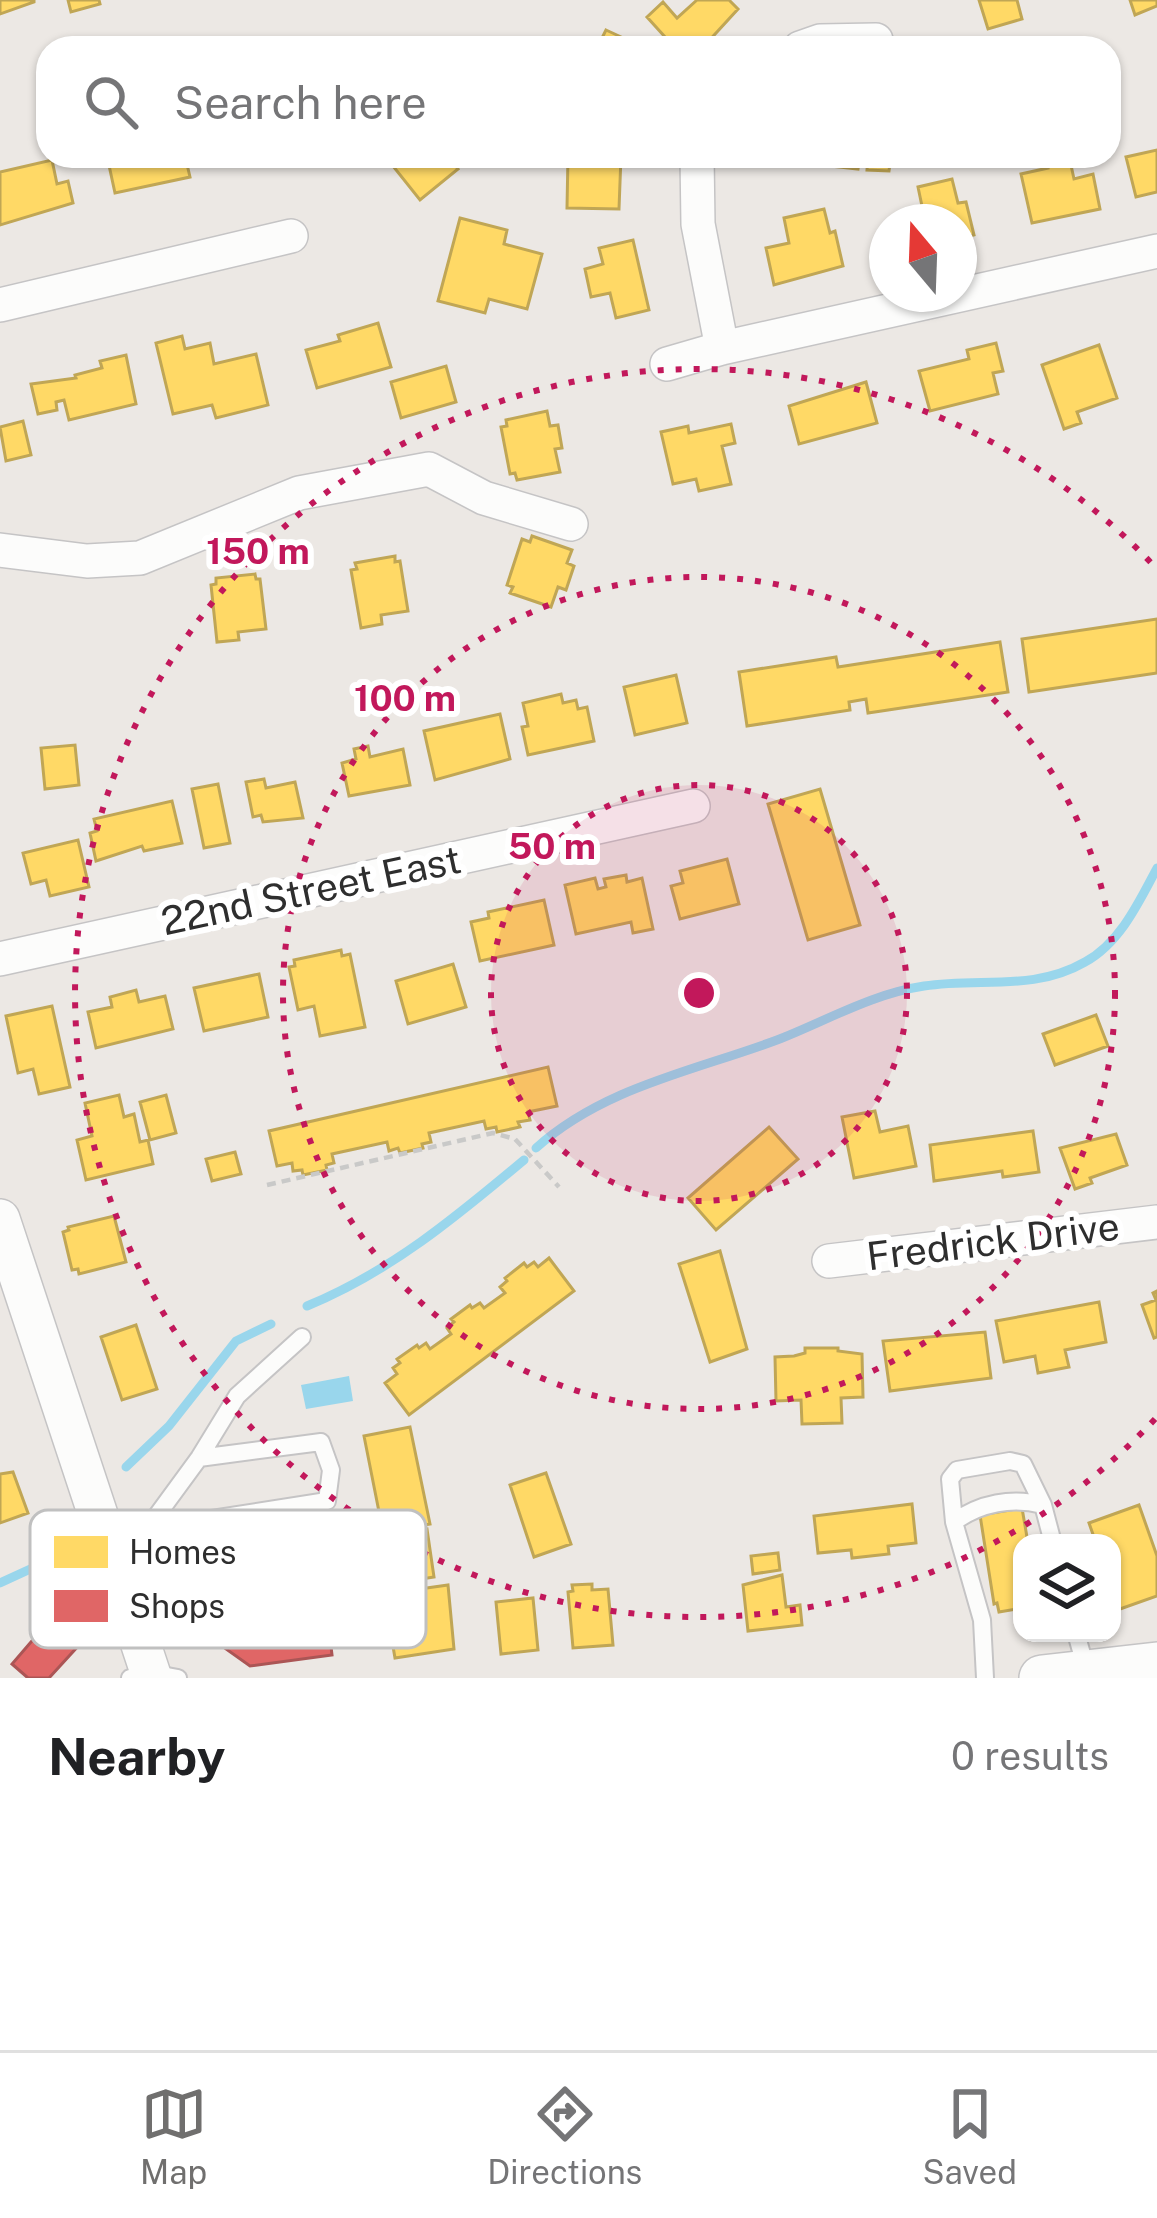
<!DOCTYPE html>
<style>
:root{--surface:#fff;--page:#f2f2f2;--text:#202124;--muted:#757577;--line:#e0e0e0;--accent:#706f6e}
body{margin:0;font-family:"Public Sans",sans-serif;background:var(--page);color:var(--text)}
.controls{position:absolute;right:36px;bottom:36px;display:grid;overflow:hidden;border-radius:24px;box-shadow:0 3px 9px #0004}
.controls button{width:108px;height:108px;display:grid;place-items:center;padding:0;border:0;border-bottom:3px solid var(--line);background:var(--surface);color:var(--text);font:60px sans-serif}
.compass{position:absolute;left:869px;top:204px;width:108px;height:108px;border-radius:50%;background:var(--surface);box-shadow:0 3px 9px #0004;rotate:341deg}
.list{margin:0;padding:0;list-style:none}
h2{display:flex;justify-content:space-between;align-items:center;height:156px;margin:0;padding:0 48px;font-size:51px}
h2 small{font-size:39px;font-weight:400;color:var(--muted)}
.icon{flex:none;width:66px;height:66px;fill:none;stroke:currentColor;stroke-width:2;stroke-linecap:round;stroke-linejoin:round}
.map{position:relative;flex:none;width:1157px;height:1678px;overflow:hidden}
.search{position:absolute;background:var(--surface);box-shadow:0 3px 9px #0004;left:36px;right:36px;top:36px;height:132px;display:flex;align-items:center;gap:30px;box-sizing:border-box;padding:0 42px;border-radius:36px;color:var(--muted);font-size:45px}
.sheet{height:372px;background:var(--surface)}
nav{display:flex;justify-content:space-around;align-items:center;box-sizing:border-box;height:168px;border-top:3px solid var(--line);background:var(--surface);font-size:33px;color:var(--muted)}
nav a{display:grid;justify-items:center;gap:6px}
nav .on{color:var(--accent)}
.map>svg:first-child{display:block}
.water{fill:#99d6ec}
.homes{fill:#ffd966;stroke:#c0a655;stroke-width:3}
.shops{fill:#e06666;stroke:#ab5555;stroke-width:3}
.lines{fill:none;stroke-linecap:round;stroke-linejoin:round}
.stream{stroke:#99d6ec;stroke-width:9}
.service-casing{stroke:#c5c4c5;stroke-width:20}
.minor-casing{stroke:#c5c4c5;stroke-width:36}
.tertiary-casing{stroke:#c5c4c5;stroke-width:42}
.secondary-casing{stroke:#c5c4c5;stroke-width:48}
.path{stroke:#c9c9c8;stroke-width:4.5;stroke-dasharray:9 6;stroke-linecap:butt}
.service{stroke:#fcfcfb;stroke-width:16}
.minor{stroke:#fcfcfb;stroke-width:33}
.tertiary{stroke:#fcfcfb;stroke-width:39}
.secondary{stroke:#fcfcfb;stroke-width:45}
.ring{fill:none;stroke:#c2185b;stroke-width:6;stroke-dasharray:6 12}
.labels{text-anchor:middle;stroke-width:12;stroke-linejoin:round;paint-order:stroke}
.street-label{font-size:39px;fill:#2e2e2e;stroke:#fff}
.key{fill:#fff;stroke:#c0c0c0;stroke-width:3}
.key-label{font-size:33px;fill:#2e2e2e}
.centre{fill:#c2185b;stroke:#fff;stroke-width:6}
.ring-label{font-size:36px;text-anchor:middle;font-weight:bold;fill:#c2185b;stroke:#fff;stroke-width:12;stroke-linejoin:round;paint-order:stroke}
</style>
<div class="map">
<svg width="1157" height="1678" viewBox="0 0 1157 1678">
<rect width="100%" height="100%" fill="#ece8e4"/>
<!-- water -->
<path class="water" d="M349,1376l4,25 -47,8 -5,-24z"/>
<!-- homes -->
<path class="homes" d="M0,0h34v2l-34,12z
M68,0h31l1,4 -29,8z
M697,0h32l9,9 -33,36 -3,-3 -7,6h-20l-28,-31 16,-15 14,16z
M979,0h38l5,19 -34,10z
M1130,0h27v6l-22,9z
M606,30l39,18h-48z
M1157,150v42l-21,5 -10,-40z
M107,156h78l5,21 -75,16z
M385,156h62l11,13 -38,31z
M568,156h53l-2,53 -52,-1z
M786,156h74l-2,13 -73,-8z
M868,156h23l-2,15 -22,-1z
M1069,156l5,23 19,-5 7,35 -68,14 -11,-49 27,-6 -2,-10z
M52,160l5,24 11,-3 5,22 -73,22v-53z
M952,179l6,24 8,-1 8,33 -15,4v-17h-63v-4l27,-7 -5,-24z
M824,209l6,24 5,-2 8,35 -69,19 -8,-37 23,-5 -5,-25z
M460,218l47,12 -3,14 38,10 -15,55 -38,-10 -4,14 -47,-12z
M633,240l16,70 -33,8 -6,-25 -19,4 -6,-28 18,-5 -4,-16z
M378,323l13,44 -74,21 -11,-38 34,-9 -2,-6z
M182,336l3,13 25,-6 4,21 42,-10 12,51 -52,13 -4,-13 -39,9 -17,-71z
M996,343l7,28 -10,2 5,21 -68,17 -11,-40 50,-12 -2,-9z
M1099,345l18,53 -40,14 4,11 -17,6 -22,-64z
M126,355l10,49 -67,16 -5,-20 -8,2 1,8 -19,4 -7,-30 45,-6 -1,-3 27,-7 -2,-7z
M446,366l10,36 -55,16 -10,-36z
M866,382l11,41 -78,21 -10,-38z
M547,411l3,15 8,-1 4,23 -7,1 5,23 -43,8 -2,-7 -5,1 -9,-47 6,-1 -1,-6z
M23,421l8,34 -25,6 -6,-34z
M731,424l4,19 -13,3 9,38 -32,7 -3,-12 -23,5 -12,-52 27,-6 1,7z
M532,536l40,14 -5,13 7,3 -8,24 -8,-3 -7,20 -41,-14 3,-6 -6,-2 15,-46 8,3z
M395,556v6l5,-1 8,50 -27,4 1,9 -21,4 -10,-58 6,-1 -2,-6z
M255,574l1,5h4l6,50 -28,3 1,8 -22,2 -6,-57 5,-1v-6z
M1157,619v54l-128,19 -7,-53z
M1000,642l8,50 -140,21 -2,-14 -17,3 1,8 -103,16 -8,-54 97,-15 2,10z
M676,675l11,48 -52,12 -11,-48z
M561,694l2,9 13,-3 2,9 9,-2 7,34 -66,14 -6,-28 6,-1 -5,-23z
M500,714l10,45 -75,21 -11,-49z
M75,745l4,40 -34,4 -4,-41z
M368,746l2,11 33,-8 7,36 -61,11 -7,-33 14,-4 -2,-10z
M264,779l2,9 29,-6 8,36 -40,4 -2,-7 -8,2 -7,-35z
M218,784l12,59 -26,5 -12,-59z
M820,789l40,136 -52,15 -40,-136z
M172,801l10,42 -38,8 -2,-5 -46,15 -6,-28 7,-2 -3,-12z
M78,840l11,47 -39,9 -4,-16 -15,4 -8,-31z
M727,859l12,45 -59,15 -9,-33 12,-3 -3,-12z
M626,875l1,7 15,-4 11,51 -20,4 -2,-11 -55,12 -11,-49 30,-7 3,11 8,-2 -2,-8z
M544,900l10,45 -74,16 -9,-39 18,-4 -1,-6z
M341,950l1,6 8,-2 15,73 -45,9 -6,-30 -16,4 -9,-43 6,-1 -1,-6z
M453,964l13,43 -58,17 -12,-43z
M259,974l9,43 -64,14 -10,-43z
M136,990l3,12 26,-6 8,33 -77,19 -8,-36 24,-5 -2,-10z
M52,1006l18,81 -31,7 -6,-25 -15,4 -12,-57z
M1096,1015l12,31 -53,19 -12,-31z
M548,1067l9,39 -29,6 2,8 -12,2 2,5 -23,5 -1,-5 -10,2 -2,-8 -55,12 2,9 -9,2 1,4 -23,5 -2,-5 -9,3 -2,-9 -55,12 2,9 -8,2 1,5 -24,5 -1,-5 -9,1 -1,-8 -15,3 -8,-35z
M119,1095l5,22 10,-3 6,28 8,-2 5,24 -67,16 -9,-40 15,-4 -7,-33z
M166,1095l10,38 -26,7 -10,-38z
M875,1111l5,21 28,-6 8,40 -62,12 -12,-61z
M769,1127l29,32 -82,71 -28,-32z
M1033,1131l6,41 -36,5 -1,-6 -68,10 -4,-36z
M1116,1134l11,31 -37,13 2,5 -17,6 -15,-41z
M235,1152l6,22 -29,7 -6,-22z
M114,1216l12,46 -47,12 -1,-5 -6,1 -9,-38 6,-2 -1,-3z
M720,1251l27,98 -37,13 -31,-98z
M549,1258l25,33 -165,124 -24,-32 12,-9 -4,-6 7,-5 -3,-4 20,-14 2,3 7,-5 4,6 21,-15 -4,-6 7,-6 -3,-3 19,-14 2,3 8,-5 4,5 21,-15 -5,-6 7,-6 -2,-3 19,-15 3,4 7,-5 4,5z
M1157,1291v46l-3,1 -12,-33 14,-5 -3,-7z
M1099,1302l7,40 -41,8 4,17 -31,6 -3,-17 -31,6 -8,-41z
M136,1325l21,64 -35,11 -21,-63z
M985,1332l6,46 -101,13 -7,-50z
M805,1348h33v3l24,3 1,43 -22,1 1,25 -40,1 -1,-24 -25,1 -1,-44 19,-1 11,-3z
M410,1427l20,97 -47,8 -19,-96z
M13,1472l15,41 -28,10v-49z
M546,1473l25,71 -37,13 -24,-72z
M912,1504l4,39 -28,3 1,8 -37,4 -1,-8 -33,3 -4,-37z
M1139,1505l18,51v40l-37,13 -8,-23v-43h-16l-7,-20z
M1022,1508l6,35h-6v65l-23,4 -2,-9 -3,1 -14,-89z
M427,1529l7,48 -249,39 -8,-48z
M778,1553l2,17 -27,4 -2,-18z
M782,1575l4,32 14,-2 2,20 -54,6 -5,-46z
M592,1584v6l16,-1 5,56 -40,3 -5,-56 5,-1 -1,-6z
M448,1585l6,64 -59,9 -11,-64z
M533,1598l5,52 -37,4 -5,-52z"/>
<!-- shops -->
<path class="shops" d="M332,1598l2,14 -7,1 5,42 -82,11 -31,-22 -4,-30z
M62,1606l29,26 -42,46h-21l-16,-14z"/>
<g class="lines">
<!-- stream -->
<path class="stream" d="M536,1148c68,-61 158,-77 241,-108 49,-19 94,-46 147,-54 56,-9 109,6 161,-24 35,-19 54,-60 72,-94
M307,1306c83,-34 149,-89 217,-146
M126,1467l43,-41 67,-85 35,-17
M0,1583l50,-23 22,-36"/>
<!-- service casing -->
<g class="service-casing">
<path id="service" d="M954,1522c26,-19 58,-25 89,-17
M147,1529l180,-28 4,-31 -10,-28 -122,16
M108,1540l39,-11 52,-71 38,-62 65,-59
M1076,1633l11,39
M130,1678l21,-5 27,5
M985,1678l-3,-58 -28,-98 -4,-43 7,-9 53,-9 13,3 20,41 10,38"/>
</g>
<!-- minor casing -->
<g class="minor-casing">
<path id="minor" d="M800,48l20,-7 56,-1
M697,156l1,68 24,124
M0,305l291,-69
M667,364l55,-16 435,-97
M0,550l87,11 53,-3 159,-65 130,-24 55,29 87,26
M0,959l693,-153
M829,1261l328,-39"/>
</g>
<!-- tertiary casing -->
<g class="tertiary-casing">
<path id="tertiary" d="M0,1219l152,459"/>
</g>
<!-- secondary casing -->
<g class="secondary-casing">
<path id="secondary" d="M1042,1678l115,-13"/>
</g>
<!-- path -->
<path class="path" d="M267,1185l226,-52 22,6 44,48"/>
<!-- service -->
<use href="#service" class="service"/>
<!-- minor -->
<use href="#minor" class="minor"/>
<!-- tertiary -->
<use href="#tertiary" class="tertiary"/>
<!-- secondary -->
<use href="#secondary" class="secondary"/>
</g>
<!-- distance rings -->
<circle cx="699" cy="993" r="208" fill="#c2185b" fill-opacity=".12"/>
<g class="ring">
<circle cx="699" cy="993" r="208"/>
<circle cx="699" cy="993" r="416"/>
<path d="M1155 1419A624 624 0 1 1 1155 567"/>
</g>
<g class="labels">
<!-- street labels -->
<g class="street-label">
<text transform="translate(311 890) rotate(-12)" y="14">22nd Street East</text>
<text transform="translate(993 1241) rotate(-7)" y="14">Fredrick Drive</text>
</g>
</g>
<!-- legend -->
<rect x="30" y="1510" width="396" height="138" rx="18" class="key"/>
<rect x="54" y="1536" width="54" height="32" fill="#ffd966"/>
<rect x="54" y="1590" width="54" height="32" fill="#e06666"/>
<g class="key-label">
<text x="129" y="1564">Homes</text>
<text x="129" y="1618">Shops</text>
</g>
<circle cx="699" cy="993" r="18" class="centre"/>
<g class="ring-label">
<text x="258" y="564">150 m</text>
<text x="405" y="711">100 m</text>
<text x="552" y="859">50 m</text>
</g>
</svg>
<div class="controls">
<button><svg class="icon" aria-label="layers" viewBox="0 0 24 24"><path d="M12 4l9 5-9 5-9-5zM3 14l9 5 9-5"/></svg></button>
</div>
<svg class="compass" viewBox="-18 -18 36 36"><path d="M0-13l5 13h-10z" fill="#e53935"/><path d="M0 13l5-13h-10z" fill="#757577"/></svg>
<div class="search"><svg class="icon" aria-label="search" viewBox="0 0 24 24"><circle cx="10" cy="10" r="6"/><path d="M15 15l6 6"/></svg>Search here</div>
</div>
<section class="sheet">
<h2>Nearby<small>0 results</small></h2>
<ul class="list">
</ul>
</section>
<nav>
<a class="on"><svg class="icon" aria-label="map" viewBox="0 0 24 24"><path d="M3 6l6-2 6 2 6-2v14l-6 2-6-2-6 2zM9 4v14M15 6v14"/></svg>Map</a>
<a><svg class="icon" aria-label="directions" viewBox="0 0 24 24"><path d="M12 3l9 9-9 9-9-9zM9 14v-3h6M13 9l2 2-2 2"/></svg>Directions</a>
<a><svg class="icon" aria-label="saved" viewBox="0 0 24 24"><path d="M7 4h10v16l-5-4-5 4z"/></svg>Saved</a>
</nav>
